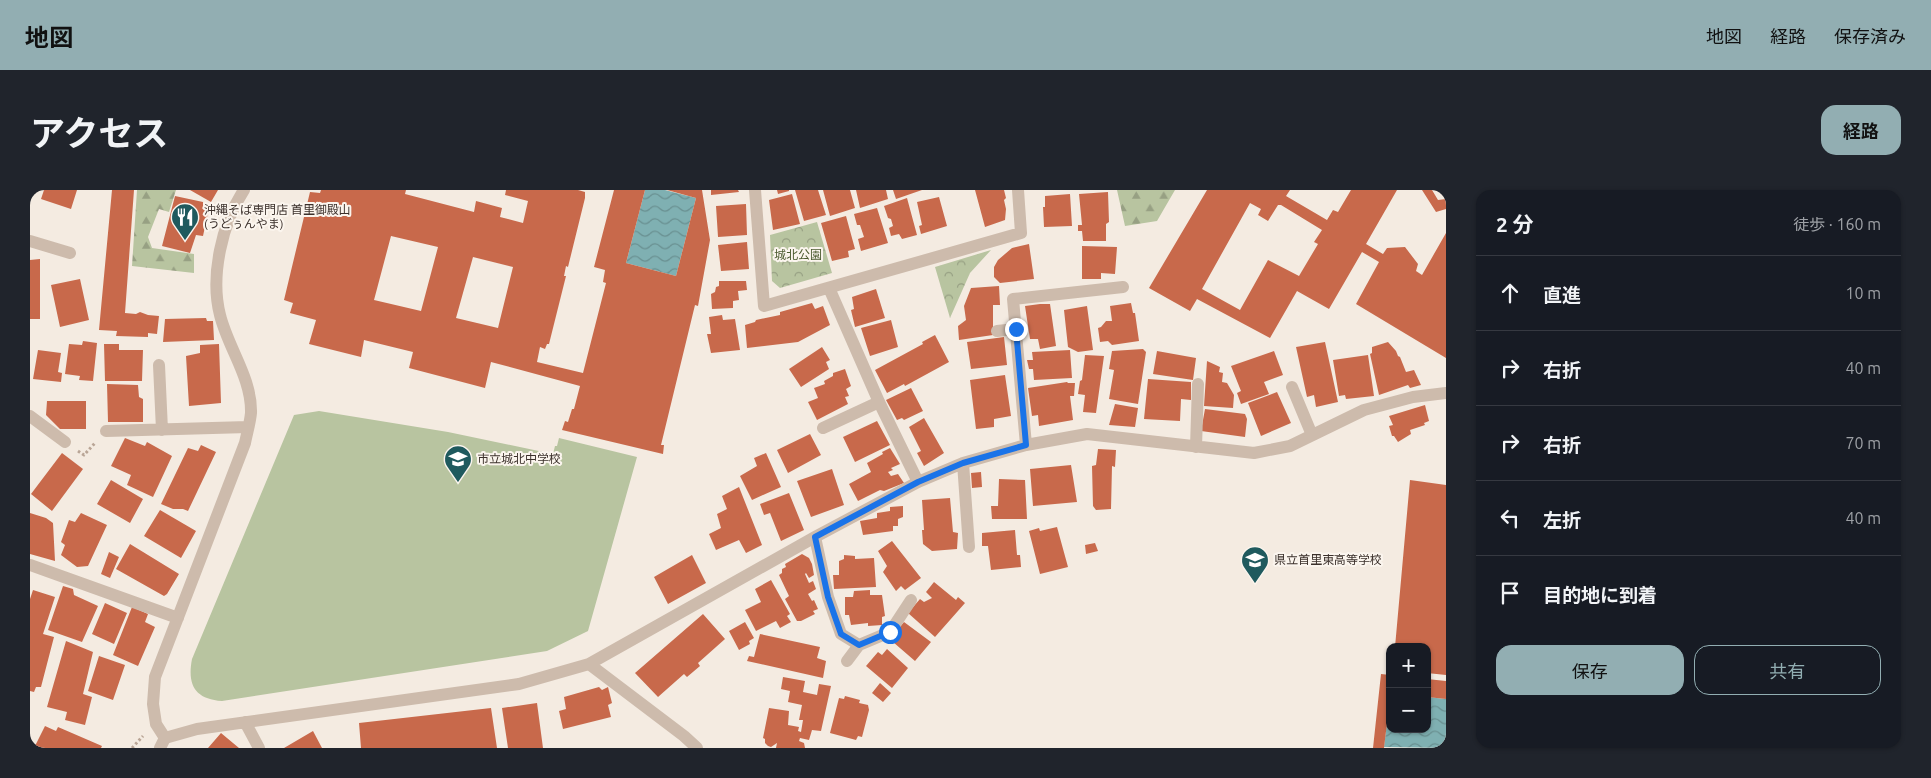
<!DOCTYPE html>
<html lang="ja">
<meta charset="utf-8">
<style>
:root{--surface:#171b24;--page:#20242c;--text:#f1f3f6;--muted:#9ea1a6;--line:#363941;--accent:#92aeb2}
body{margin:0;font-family:Ubuntu,"Noto Sans JP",sans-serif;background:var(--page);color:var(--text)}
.controls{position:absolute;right:15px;bottom:15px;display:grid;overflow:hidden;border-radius:10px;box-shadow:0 1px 4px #0004}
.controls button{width:45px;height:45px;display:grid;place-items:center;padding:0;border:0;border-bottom:1px solid var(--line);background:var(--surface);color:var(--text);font:25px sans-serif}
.stop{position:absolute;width:15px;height:15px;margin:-11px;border:4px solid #1a73e8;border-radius:50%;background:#fff}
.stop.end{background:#1a73e8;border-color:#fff;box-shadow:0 1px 5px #0008}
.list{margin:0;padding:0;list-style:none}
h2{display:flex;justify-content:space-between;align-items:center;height:65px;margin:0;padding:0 20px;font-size:21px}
h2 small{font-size:16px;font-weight:400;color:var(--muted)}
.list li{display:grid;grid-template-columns:32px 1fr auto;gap:15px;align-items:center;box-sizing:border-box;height:75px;padding:0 20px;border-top:1px solid var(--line)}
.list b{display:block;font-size:19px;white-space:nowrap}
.list em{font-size:16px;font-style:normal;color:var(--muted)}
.actions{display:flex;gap:10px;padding:15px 20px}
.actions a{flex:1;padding:11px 0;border:1px solid var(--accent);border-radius:15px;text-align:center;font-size:18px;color:var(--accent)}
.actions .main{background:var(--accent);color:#111}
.icon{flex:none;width:28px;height:28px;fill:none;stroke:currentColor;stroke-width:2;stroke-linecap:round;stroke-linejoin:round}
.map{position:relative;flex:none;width:1416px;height:558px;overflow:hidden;border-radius:15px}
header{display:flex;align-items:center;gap:30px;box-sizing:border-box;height:70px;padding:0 25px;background:var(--accent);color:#111}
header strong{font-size:24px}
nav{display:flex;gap:28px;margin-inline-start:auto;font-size:18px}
.intro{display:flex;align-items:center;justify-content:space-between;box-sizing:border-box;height:120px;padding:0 30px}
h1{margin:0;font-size:35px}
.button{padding:12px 22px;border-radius:15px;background:var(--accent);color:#111;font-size:18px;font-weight:700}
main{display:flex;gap:30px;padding:0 30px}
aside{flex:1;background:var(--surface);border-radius:15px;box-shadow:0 1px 4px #0004}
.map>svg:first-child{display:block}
.forest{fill:url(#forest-firs)}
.park{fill:url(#park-crowns)}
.pitch{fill:#b8c4a0}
.water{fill:url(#water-waves)}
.building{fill:#c8694b;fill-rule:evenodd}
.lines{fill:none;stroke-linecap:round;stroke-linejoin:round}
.path{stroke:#b9a596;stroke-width:3;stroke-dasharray:2.5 2.5;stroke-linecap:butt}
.minor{stroke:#cdbbac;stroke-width:12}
.tertiary{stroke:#cdbbac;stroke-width:12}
.route{stroke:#1a73e8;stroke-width:6}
.labels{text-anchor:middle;stroke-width:4;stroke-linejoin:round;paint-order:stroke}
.poi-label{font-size:12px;fill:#3b302b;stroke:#fbf5ee;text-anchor:start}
.park-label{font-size:12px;fill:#4a5a2e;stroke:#fbf5ee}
</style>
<header>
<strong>地図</strong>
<nav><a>地図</a><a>経路</a><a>保存済み</a></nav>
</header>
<div class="intro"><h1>アクセス</h1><a class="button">経路</a></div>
<main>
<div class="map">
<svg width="1416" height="558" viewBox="0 0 1416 558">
<defs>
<pattern id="forest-firs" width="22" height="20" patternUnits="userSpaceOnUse" patternTransform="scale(1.25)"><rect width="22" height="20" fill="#b8c4a0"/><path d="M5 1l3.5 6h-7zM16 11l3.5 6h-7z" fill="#97a083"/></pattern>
<pattern id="park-crowns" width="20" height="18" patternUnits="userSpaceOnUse" patternTransform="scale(1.25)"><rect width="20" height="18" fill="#b8c4a0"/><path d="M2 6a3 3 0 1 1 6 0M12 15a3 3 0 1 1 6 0" fill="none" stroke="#97a083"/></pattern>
<pattern id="water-waves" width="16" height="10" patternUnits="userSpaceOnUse" patternTransform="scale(1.25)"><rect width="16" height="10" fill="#7fb0b2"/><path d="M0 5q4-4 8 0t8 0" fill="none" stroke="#699091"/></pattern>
</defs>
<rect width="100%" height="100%" fill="#f4ebe1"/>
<!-- forest -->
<path class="forest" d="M107,0h39l-7,22 -10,-3 -11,28 4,11 42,6v19l-62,-7z
M1087,0h58l-18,31 -32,5z"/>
<!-- park -->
<path class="park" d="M787,32l15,51 -52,15 -8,-7 -2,-46z
M961,60l-21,23 -20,45 -15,-51z"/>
<!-- pitch -->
<path class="pitch" d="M289,221l129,21 105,22 2,-8h2l2,-8 78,19 -49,174 -41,20 -325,50c-27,-2 -35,-16 -30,-42l102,-244z"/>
<!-- water -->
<path class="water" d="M615,0h20l31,8 -20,78 -50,-13z
M1397,507l19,2v49l-62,-1 6,-49v31h37z"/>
<!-- building -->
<path class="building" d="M14,0h33l-6,19 -30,-10z
M82,0h22l-9,123 11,1 4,-2 8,3 11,1 -2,18 -9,-1v4l-32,-1 1,-5 -18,-1z
M160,0h28l-7,12z
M291,0h85l-1,4 69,18 2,-11 26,7 -2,9 23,6 5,-22 -23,-6 1,-5h72l7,2v6l-17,69 -2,-1 -2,10h2l-17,68h-2l-2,5 -5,-2 -3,15 46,11 23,-90 -3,-1 2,-12 -11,-3 20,-77h31l-19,73 50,13 20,-78 -29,-8h35l8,50 -12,66 -3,-1 -34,140h3l-1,9 -101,-24 3,-9 3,1 4,-13h2l6,-23 -89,-24 -6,26 -76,-20 4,-16 -49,-12 -3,17 -52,-13 7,-24 -26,-7 3,-10 -9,-3 26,-108 10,1zM361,46l47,11 -17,64 -47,-11zM443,67l40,10 -15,61 -42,-10z
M681,0h27l1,2 -28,3z
M747,0h12v1l-11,3z
M765,0h23l8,25 -22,6z
M793,0h27l5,18 -25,8z
M826,0h30l2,9 -28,9z
M863,0h29l-26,9z
M945,0h29l2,8 -2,2 2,9 -1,11 -20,7z
M1177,0h83l-4,6 41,24 6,-10 5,2 13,-22h46l-31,54 17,10 4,-6 18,-1 13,17 -2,7 6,4 24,-42v125l-90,-54 23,-42 -17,-10 -33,57 -32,-18 -27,47 -73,-39 -7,12 -41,-23zM1220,13l11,6 -3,6 10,6 10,-16h3l41,25 -8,12 4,2 -19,32 -31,-16 -28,50 -38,-21z
M1392,0h10l6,10 8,-1v10l-10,3z
M1078,2l1,30 -3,2v17h-23l-1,-10h-4v-6h4l-3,-31z
M762,4l8,30 -27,6 -4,-30z
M1040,4l2,32 -28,1 -1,-20h2v-11z
M145,6l28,6v4l6,2 -6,28 -7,-1 -6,18 -28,-7z
M909,7l8,29 -26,8 -2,-8 3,-1 -5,-23z
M877,8l10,37 -15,4 -3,-5 -8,2 -2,-8 4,-2 -2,-7 -3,-1 -4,-12z
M716,14l1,31 -29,2 -2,-31z
M847,18l11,35 -27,8 -3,-12 6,-2 -4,-12h-3l-3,-11z
M816,26l9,33 -7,2 1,6 -17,4 -11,-38z
M717,52l2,27 -28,2 -3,-26z
M999,54l5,35 -34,4 -6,-6v-10l4,-7 14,-12z
M1052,56l35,1 -2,27 -14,-1v6h-19z
M10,69v60h-10v-59z
M50,89l9,41 -29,7 -9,-42z
M689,91h27l1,9 -9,1 1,9 -6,1v7l-21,1 -1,-15 4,-2 1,-5 3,-1z
M969,96l1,19h-7v30l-34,5 -1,-14 8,-6 -2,-14 7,-18z
M846,99l9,29 -30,9 -4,-17 3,-1 -2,-12z
M782,113l3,6 8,-3 7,19 -32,17 -51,6 -2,-23 10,-3 1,-2 24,-5v-3z
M1101,113l2,10h2l4,28 -27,4 -4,-4 -8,1 -2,-14 3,-1 5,-6h6l-2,-15z
M1010,114h10l6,42 -16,3 -2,-10h-8l-5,-33z
M1057,116l6,44 -15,2 -10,-5 -4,-37z
M692,125l1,5 12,-1 5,31 -29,3 -4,-19h4l-2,-17z
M176,128l1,3h6l1,19 -51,2 2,-23z
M861,130l7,27 -28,9 -9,-28z
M905,145l14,27 -44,24 -1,-2 -17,9 -12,-23 48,-26 -1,-2z
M974,147l3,28 -36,4 -4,-27z
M53,151l14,2 -4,38 -14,-1 1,-4 -15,-2 4,-30 13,1z
M1295,152l13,60 -22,5 -2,-12 -7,2 -11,-50z
M1358,152l8,9 2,5 2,1 6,15 8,-2 7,15 -11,3 -2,-3 -29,10 -9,-41 2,-1v-6z
M74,154h15v6h24l-1,31h-37z
M189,154l2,59 -32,3 -3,-50 14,-3v-8z
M792,157l8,13 -4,2 3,7 -28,18 -12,-18z
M1113,159l3,3 -8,52 -29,-5 5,-29 -5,-1 3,-18z
M8,160l23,3 -3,19 4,1 -1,9 -28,-3z
M1040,160l2,28 -38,2 -1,-11h-4l-2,-9h6l-1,-8z
M1127,161l39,7 -3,22 -40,-6z
M1244,161l9,24 -19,7 5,12 -28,10 -4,-11 4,-2 -10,-25z
M1055,165l19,1 -8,57 -13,-1 2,-17 -7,-1 2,-13 2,-1z
M1338,165l6,41 -28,3 -1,-4 -6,1 -6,-36z
M1177,171l13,6 -1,5 4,1 -1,9 5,1 7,12 -1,13 -29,-2z
M815,179l6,17 -5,3 3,7 -4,1 3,7 -31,16 -9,-18 10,-4 -4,-10 11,-4 -1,-3 9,-5v-3z
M975,185l6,41 -17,3v8l-18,2 -6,-49z
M1118,189l43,3v18l-10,-1 -1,22 -36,-2z
M1037,192l1,1h7l-1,13h-4l3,24 -34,6 -1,-11 -6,1 -4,-28z
M77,194l31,1 1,12 4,2v23h-35z
M881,198l12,23 -19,9 -2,-2 -5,2 -11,-20z
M1247,202l14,31 -30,13 -13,-33z
M17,211h39v28h-26l-14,-14z
M1085,214l23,4 -3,19 -26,-2z
M1395,215l4,16 -5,2 1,2 -15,5 1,4 -13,8 -4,-6h-2l-3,-10 4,-1 -4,-9z
M1175,219l40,5 2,5 -2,18 -44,-6z
M894,228l20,35 -20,13 -7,-13 4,-2 -12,-24z
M847,231l13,24 -35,17 -12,-25z
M780,244l11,21 -33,18 -11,-23z
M95,248l20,8 2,-4 25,14 -19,41 -26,-12 4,-10 -20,-9z
M171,255l15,7 -28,59 -5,-2h-10l-12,-5 27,-56 10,3z
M860,258l10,16 -9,4 2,2 -5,2 3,4 7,-2 6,9 -20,8 -4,-1 -22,11 -9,-17 22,-12 -4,-9 16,-9 -1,-2z
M1068,259l18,1 -1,17 -3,-1 -1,43 -15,1 -3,-4 -1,-40 4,-1z
M32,263l21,16 -31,42 -21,-17z
M736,263l15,34 -29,13 -12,-24 17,-10 -3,-8z
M1041,275l6,37 -44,4 -3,-37z
M802,279l12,36 -33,12 -14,-36z
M951,282l1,15 -10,1 -1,-15z
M969,289l26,1 2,39h-35l-1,-13h7z
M81,290l32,19 -13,24 -33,-19z
M1380,290l36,5v190l-19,-2v-26h-32z
M709,297l23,58 -16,8 -7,-13 -23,10 -7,-16 12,-6 -4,-14 10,-5 -5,-13z
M759,303l15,37 -23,11 -11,-28 -6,2 -4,-11z
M920,308l3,34 5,1 -1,16 -25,2 -9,-7 -1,-14h2l-2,-30z
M873,316v11l-5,2v7h-5v5l-30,4 -3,-14 17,-3v-5l13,-2v-4z
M130,320l36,21 -15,27 -37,-22z
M0,323l16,5 7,5 2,38 -25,-7z
M51,323l26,12 -19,41 -11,1 -16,-12 4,-10 -4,-3 8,-22 6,2z
M1027,337l11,40 -28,7 -11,-43 10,-3 1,3z
M985,340l2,25h3l1,12 -30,3 -3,-24h-6v-13z
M862,351l29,37 -16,12 -4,-4 -5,5 -13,-19 4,-6 -9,-15z
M1065,353l3,8 -12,3 -1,-9z
M100,354l49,30 -12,20 -3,2 -48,-27z
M79,362l10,5 -9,21 -9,-4z
M772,364l7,4 3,6 2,11 -5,3 -3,-5 -1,1 4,9 4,-2 3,8 -8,5 4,7 2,-1 4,9 -5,2 2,3 -14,7h-4l-12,-22 4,-3 -10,-21 3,-2v-4l4,-2 -1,-3z
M662,365l14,28 -38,21 -14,-27z
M814,365l11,1v3l19,-1 2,29 -42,2 -1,-14h6v-14l5,-2z
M741,390l19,34 -3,2 4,6 -11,6 -4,-7 -20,10 -11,-21 16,-8 -6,-13z
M904,392l22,18 2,-3 7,6 -30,34 -27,-24 12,-14 4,3 8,-4 -6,-6z
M33,396l10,3 1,6 24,11 -16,36 -34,-12z
M3,400l22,7 -12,37 11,3 -13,50h-5l-2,5 -4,-1v-92z
M840,400v5h12l3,21 -3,1v8l-14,1v-3l-17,2 -2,-10h-4v-18h8l1,-6z
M75,413l22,10 -13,31 -22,-10z
M102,417l16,7 -3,8 10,5 -17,39 -25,-11z
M673,424l22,25 -27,24 2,3 -13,11 -3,-3 -26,23 -23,-24z
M715,432l9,16 -5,3 1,3 -11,6 -10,-19z
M874,432l27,20 -16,19 -22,-19 8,-10 -3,-3z
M730,444l60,13 -3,11 9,3 -3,17 -76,-17 2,-5 5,1z
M36,451l27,11 -10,42 9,3 -7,28 -20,-5 2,-8 -20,-5z
M857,459l21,19 -16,20 -26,-22 12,-14 4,3z
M69,466l26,9 -12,35 -25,-9z
M1351,484l9,1v23l-6,50h-11z
M753,487l22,4 -2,11 14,3 2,-11 12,2 -10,45 -9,-1 -3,10 -9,-2 -1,3 5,2 1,5h-29l1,-5 -6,4 -3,-1 -3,-3v-4l-2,-1 6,-30 20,3 -1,14 11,2 -1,4 3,1 2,-12h-4l3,-15 -14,-3 2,-11 -9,-2z
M1397,489l19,2v18l-19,-2z
M850,493l11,10 -8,9 -11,-9z
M569,497l3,3 6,-3 4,16 -4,2 3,12 -48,12 -4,-18 7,-2 -2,-12z
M815,506l15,4 -1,3 9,2 1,5 -7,27 -4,-1 -2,4 -26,-7 9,-35 5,1z
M507,513l6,45h-35l-6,-40z
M461,518l6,40h-136l-2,-25z
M15,536l11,5 2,-4 44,19 -1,2h-67z
M283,541l9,17h-38z
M191,543l18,15h-31z"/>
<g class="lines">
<!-- path -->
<path class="path" d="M48,261l6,4 11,-12
M102,558l11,-12"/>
<!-- minor -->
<path class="minor" d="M214,0c-22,33 -34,86 -24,125 8,33 32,63 31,98 -1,10 -4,20 -6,30l-90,234 -2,27 3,20 9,14 32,-9 322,-45 70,-20 226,-127 103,-55 45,-19 63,-18 61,-11 167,19 36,-7 74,-36 49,-13 33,-4
M725,0l9,116 257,-73 -3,-43
M0,51l40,12
M799,98l50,114 39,80
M967,141l19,-2
M129,175l3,65
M1262,197l20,48
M0,226l35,26
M793,238l56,-26
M76,241l142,-4
M996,255l-13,-146 110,-12
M1166,257l2,-63
M933,273l6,84
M785,347l13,60 13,37 18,11 31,-13 21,-32
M0,375l148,53
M817,471l12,-16
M559,474l95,72 13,12
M215,532l14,26"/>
<!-- tertiary -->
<path class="tertiary" d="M130,558l5,-10"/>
</g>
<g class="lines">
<!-- route -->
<path class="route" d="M860,442l-31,13 -18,-11 -13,-37 -13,-60 103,-55 45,-19 63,-18 -10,-116"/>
</g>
<!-- icons -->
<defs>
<g id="restaurant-pin" transform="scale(1.4375)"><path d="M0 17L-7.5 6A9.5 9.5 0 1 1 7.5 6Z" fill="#1f5a5e" stroke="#fbf5ee"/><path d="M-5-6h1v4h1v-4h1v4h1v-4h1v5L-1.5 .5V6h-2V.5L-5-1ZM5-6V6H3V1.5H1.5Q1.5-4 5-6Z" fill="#fff"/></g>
<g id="school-pin" transform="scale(1.4375)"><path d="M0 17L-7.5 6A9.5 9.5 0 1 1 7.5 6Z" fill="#1f5a5e" stroke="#fbf5ee"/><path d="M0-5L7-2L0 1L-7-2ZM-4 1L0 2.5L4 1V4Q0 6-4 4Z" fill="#fff"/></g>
</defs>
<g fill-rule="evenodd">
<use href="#restaurant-pin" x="155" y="27"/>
<use href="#school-pin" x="428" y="269"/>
<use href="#school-pin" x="1225" y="370"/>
</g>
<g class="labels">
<!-- poi labels -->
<g class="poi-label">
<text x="174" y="24">沖縄そば専門店 首里御殿山<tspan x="174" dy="14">(うどぅんやま)</tspan></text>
<text x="447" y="273">市立城北中学校</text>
<text x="1244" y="374">県立首里東高等学校</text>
</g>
<!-- park labels -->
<g class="park-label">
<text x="768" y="69">城北公園</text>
</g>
</g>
</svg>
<div class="controls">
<button>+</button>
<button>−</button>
</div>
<div class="stop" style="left:860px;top:442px"></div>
<div class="stop end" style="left:986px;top:139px"></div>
</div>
<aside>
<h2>2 分<small>徒歩 · 160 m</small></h2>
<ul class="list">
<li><svg class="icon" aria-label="ahead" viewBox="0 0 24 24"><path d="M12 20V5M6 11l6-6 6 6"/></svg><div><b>直進</b></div><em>10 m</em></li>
<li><svg class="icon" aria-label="right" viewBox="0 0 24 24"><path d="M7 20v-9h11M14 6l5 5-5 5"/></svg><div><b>右折</b></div><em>40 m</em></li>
<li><svg class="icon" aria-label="right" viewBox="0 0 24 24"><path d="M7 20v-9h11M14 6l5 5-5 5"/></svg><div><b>右折</b></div><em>70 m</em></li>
<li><svg class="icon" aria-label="left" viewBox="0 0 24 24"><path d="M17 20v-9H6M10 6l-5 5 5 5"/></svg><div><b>左折</b></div><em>40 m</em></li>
<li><svg class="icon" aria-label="arrive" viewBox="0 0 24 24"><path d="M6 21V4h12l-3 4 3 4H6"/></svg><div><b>目的地に到着</b></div></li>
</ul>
<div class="actions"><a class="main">保存</a><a>共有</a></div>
</aside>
</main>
